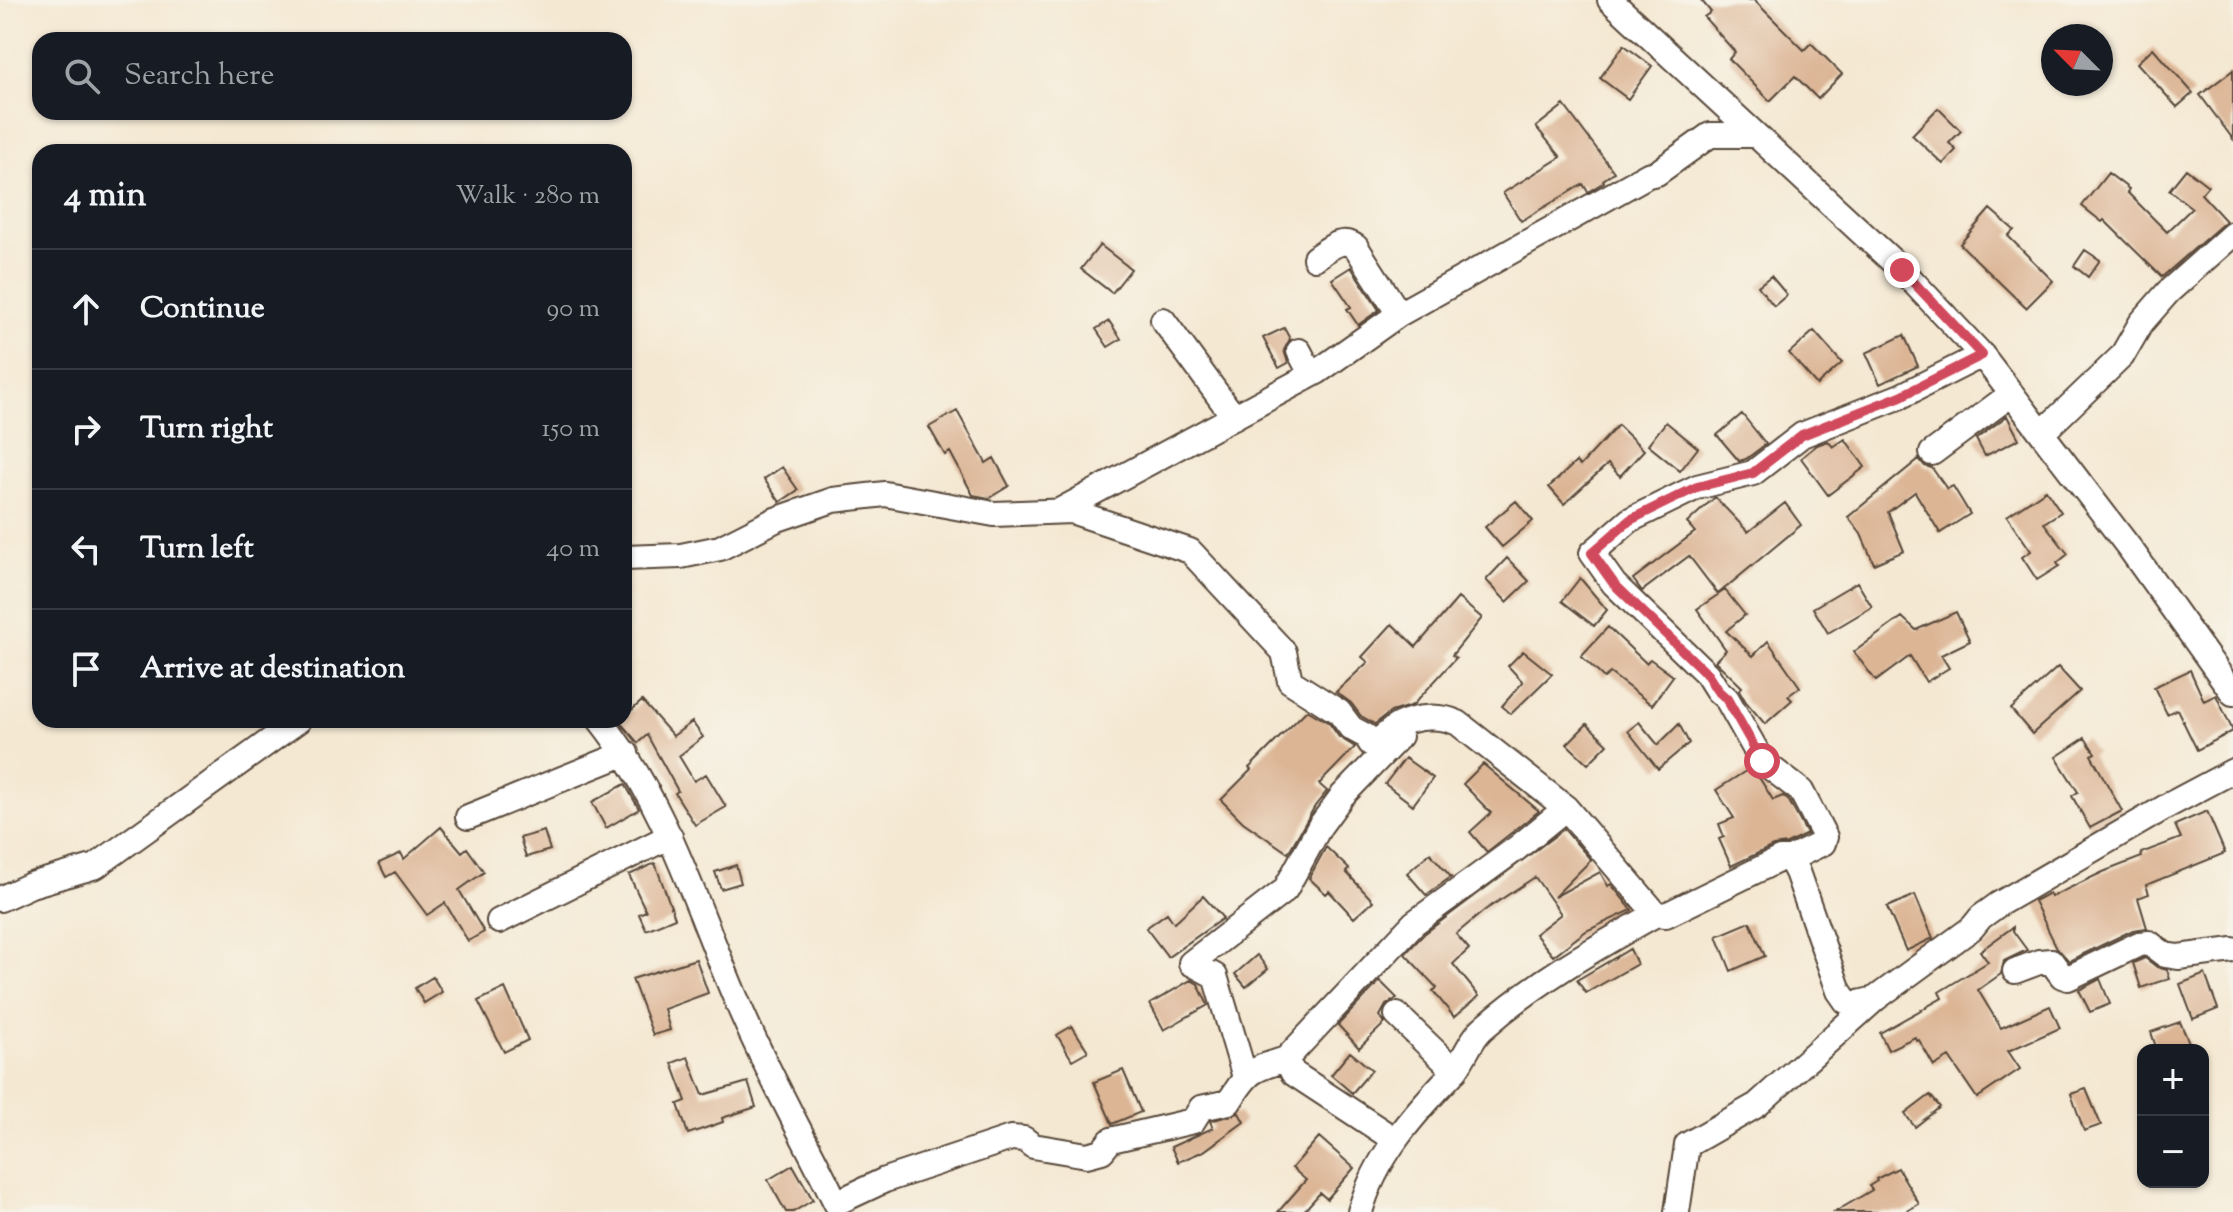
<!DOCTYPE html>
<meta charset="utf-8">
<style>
:root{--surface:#171b24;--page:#242831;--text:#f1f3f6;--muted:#9ea1a6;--line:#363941}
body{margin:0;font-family:"Sorts Mill Goudy",serif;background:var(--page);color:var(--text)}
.controls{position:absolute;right:24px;bottom:24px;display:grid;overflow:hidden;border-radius:16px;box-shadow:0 2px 6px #0004}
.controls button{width:72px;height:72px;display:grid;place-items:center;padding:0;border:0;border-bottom:2px solid var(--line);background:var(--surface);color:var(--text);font:40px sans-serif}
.compass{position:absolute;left:2041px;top:24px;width:72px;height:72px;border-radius:50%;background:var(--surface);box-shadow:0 2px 6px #0004;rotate:294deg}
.stop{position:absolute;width:24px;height:24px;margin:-18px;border:6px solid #d1495b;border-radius:50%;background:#fff}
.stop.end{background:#d1495b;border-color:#fff;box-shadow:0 2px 8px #0008}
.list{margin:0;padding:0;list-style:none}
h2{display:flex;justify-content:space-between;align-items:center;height:104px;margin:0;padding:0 32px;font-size:34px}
h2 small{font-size:26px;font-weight:400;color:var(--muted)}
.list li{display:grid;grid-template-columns:52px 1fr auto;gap:24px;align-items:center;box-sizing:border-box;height:120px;padding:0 32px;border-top:2px solid var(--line)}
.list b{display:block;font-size:30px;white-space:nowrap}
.list em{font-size:26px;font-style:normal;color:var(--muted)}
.icon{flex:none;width:44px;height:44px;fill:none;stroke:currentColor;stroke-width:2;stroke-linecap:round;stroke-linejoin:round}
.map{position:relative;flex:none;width:2233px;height:1212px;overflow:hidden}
.search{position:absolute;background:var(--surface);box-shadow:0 2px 6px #0004;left:32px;top:32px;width:600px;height:88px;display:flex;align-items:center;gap:20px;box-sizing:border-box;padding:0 28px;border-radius:24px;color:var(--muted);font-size:30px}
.panel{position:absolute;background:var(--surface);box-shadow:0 2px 6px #0004;left:32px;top:144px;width:600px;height:584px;border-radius:24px}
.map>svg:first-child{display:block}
.building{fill:#dcb595}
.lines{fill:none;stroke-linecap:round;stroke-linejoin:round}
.minor-casing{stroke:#574639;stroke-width:28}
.minor{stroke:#fff;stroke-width:24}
.route{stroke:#d1495b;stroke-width:10}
</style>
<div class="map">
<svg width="2233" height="1212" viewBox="0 0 2233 1212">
<rect width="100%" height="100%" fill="#f7f3e8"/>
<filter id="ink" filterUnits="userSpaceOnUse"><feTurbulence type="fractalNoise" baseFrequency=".0125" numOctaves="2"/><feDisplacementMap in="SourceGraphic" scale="16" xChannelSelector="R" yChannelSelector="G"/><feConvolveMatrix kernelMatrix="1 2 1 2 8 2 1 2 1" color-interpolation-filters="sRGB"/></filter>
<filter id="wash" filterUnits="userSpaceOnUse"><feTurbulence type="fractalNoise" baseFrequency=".006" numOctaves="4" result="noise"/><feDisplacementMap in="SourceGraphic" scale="32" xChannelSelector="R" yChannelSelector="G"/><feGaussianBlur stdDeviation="1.8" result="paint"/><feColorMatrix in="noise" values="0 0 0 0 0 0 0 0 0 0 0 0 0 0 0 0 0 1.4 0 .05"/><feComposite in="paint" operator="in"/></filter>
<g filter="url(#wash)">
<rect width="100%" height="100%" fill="#f4e8d2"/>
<g id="blocks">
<!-- building -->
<path class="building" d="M1701,0h53l50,50 7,-7 31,31 -24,25 -23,-23 -25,25 -41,-42 6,-7 -31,-35 7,-5z
M1624,45l28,21 -24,33 -28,-21z
M2153,48l40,45 -16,14 -40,-44z
M2233,70v69l-33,-44z
M1564,105l50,67 -11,8 1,2 -16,10 -5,-8 -62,37 -18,-28 58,-36 -25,-30z
M1938,108l23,23 -12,12 7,7 -13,14 -31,-29z
M2186,169l22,17 -7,8 25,27 -64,56 -58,-57 -2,2 -20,-16 26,-33 21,16 -2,3 40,40 25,-24 -23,-18z
M1990,209l24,21 -6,6 45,45 -27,27 -66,-64z
M1100,245l31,24 -19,24 -31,-24z
M2085,250l15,10 -12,17 -14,-11z
M1351,267l28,43 -21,15 -11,-16 4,-2 -19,-28z
M1771,276l16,19 -13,11 -16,-20z
M1109,321l12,18 -13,8 -12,-18z
M1284,328l6,11 -6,11 4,13 -9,5 -16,-30z
M1814,331l28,32 -25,22 -28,-32z
M1904,335l14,31 -38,18 -14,-31z
M957,411l29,52 8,-5 15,28 -20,12 -16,-3 -23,-43 -5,3 -16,-28z
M1742,414l24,30 -20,15 -7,2 -22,-26z
M2007,416l12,23 -34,17 -9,-17z
M1666,422l32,26 -18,23 -32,-26z
M1618,425l26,25 -24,26 -12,-12 -44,40 -15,-17 27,-25 4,4z
M1845,439l20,28 -37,28 -27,-37 16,-13 11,-4 5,6z
M1919,459l6,7 7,2 15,21 6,-3 17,28 -30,19 -25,-41 -27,20 16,39 -30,13 -13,-30 -13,-17z
M782,467l16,23 -18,12 -16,-23z
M2046,490l15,22 -17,11 24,31 -11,9 2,3 -22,14 -15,-23 9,-6 -24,-35z
M1714,498h2l32,34 37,-29 16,22 -83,69 -29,-38 -47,35 -9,-12 62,-47 -8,-9z
M1516,501l17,20 -31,26 -17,-20z
M1507,558l22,23 -22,21 -21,-22z
M1580,578l27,32 -13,16 -32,-25z
M1857,582l15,25 -44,26 -15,-25z
M1725,590l20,25 -19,16 27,25 15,-15 32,46 -12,9 4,4 -27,24 -19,-22 -7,-12 3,-3 -27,-26 11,-11 -29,-41z
M1458,598l24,20 -30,37 4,3 -43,47 -22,7 -16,12 -14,-8 -10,-13 -15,-11 32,-30 -6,-5 30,-33 24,23z
M1956,612l14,29 -29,14 8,13 -23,14 -16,-26 -34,25 -22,-29 48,-35 14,13z
M1608,627l38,36 4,-4 23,17 -21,29 -42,-32 -6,5 -23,-22z
M1523,651l29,23 -41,40 -9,-8 21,-24 -15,-16z
M2058,667l22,24 -48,43 -21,-25z
M2190,670l14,31 12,-6 17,36 -36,19 -20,-41 -10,5 -13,-27z
M642,701l31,35 19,-14 11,15 -24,19 15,25 12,-7 20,33 -31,18 -20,-32 3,-2 -31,-56 -9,8 -19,-22 5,-1v-3z
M1307,710l22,13 10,14 16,10 -36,37 8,7 -12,15 -27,47 -45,-31 -22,-22 30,-30 -2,-2z
M1639,722l19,23 21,-21 10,19 -31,26 -30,-38z
M1587,724l21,20 -20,20 -21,-20z
M2085,738l10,15 -4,2 31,56 -32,17 -18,-32 6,-4 -22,-35z
M1405,758l28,20 -20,27 -28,-21z
M1483,764l56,47 -52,41 -17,-20 21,-19 -28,-29z
M1749,769l11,10 13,21 10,-4 6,5 18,33 -20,10 -14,2 -42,20 -12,-27 5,-2 -5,-13 15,-6 -18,-28z
M625,784l14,25 -33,19 -14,-26z
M2207,811l18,42 -79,32 3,9 -11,4 9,30 -14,2 -64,31 -12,-13 -23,-47 15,-8 2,4 52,-25 39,-15 -1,-4 40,-15 -6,-13z
M441,827l21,25 5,-4 17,24 -25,18 25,42 -16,9 -23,-38 -18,12 -32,-43 -9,5 -7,-14 22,-10 3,6z
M1564,829l27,31 -37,37 46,-25 8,14 3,-2 21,26 -46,21 -33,25 -18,-22 26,-20 -26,-37 -50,33 -29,24 13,15 -16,15 26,32 -25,21 -21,-26 4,-3 -32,-34 19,-20z
M544,831l6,19 -24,7 -6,-19z
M1326,847l23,22 -3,3 27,29 -19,17 -25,-27 -3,3 -17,-16z
M1430,853l21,24 -25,18 -19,-22z
M655,863l20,55 -29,12 -7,-16 7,-3 -17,-36z
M736,865l5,18 -20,6 -6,-17z
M1915,895l18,43 -27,13 -19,-44z
M1203,896l20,22 -55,39 -22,-29 21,-15 7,10z
M1750,922l15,34 -34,15 -14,-35z
M2013,927v4l14,19 -23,11 -3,13 -23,16 23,38 49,-22 10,22 -52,23 12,18 -43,29 -28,-41 -15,9 -15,-26 -2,1 -2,-4 -27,13 -8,-17 62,-35 -3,-6 49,-30 -8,-11z
M1630,949l7,15 -51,29 -9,-13z
M1257,955l11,14 -22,18 -11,-13z
M2145,958l12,9 10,3 3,8 -29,10 -8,-25z
M696,959l12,34 -44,16 6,21 -17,5 -21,-56z
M2205,974l13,35 -25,10 -13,-35z
M433,977l9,15 -18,11 -9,-15z
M2100,979l10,25 -20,8 -11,-22z
M1191,980l7,4 10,21 -44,25 -14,-26z
M1380,981l17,17 -11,7 -6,11 5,7 -26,25 -21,-23z
M505,988l23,52 -24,12 -26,-51z
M2180,1022l10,23 -15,5h-18l-6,-18z
M1072,1026l16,25 -16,9 -15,-25z
M1350,1052l22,18 -20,23 -21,-18z
M688,1057l15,38 45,-13 8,25 -34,11 1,4 -35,12 -10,-30 8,-3 -14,-38z
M1123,1070l18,42 -29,12 -18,-42z
M2086,1089l15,36 -17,6 -13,-37z
M1930,1095l10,12 -25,20 -10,-13z
M1239,1113l5,9 -40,29 -26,11 -7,-15 42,-19 -3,-7z
M1319,1137l35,31 -27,31 -7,-6 -17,19h-25l28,-32 -14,-12z
M793,1165l20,35 -20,12h-7l-18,-32z
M1898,1168l21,36 -14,8h-70l37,-22 -3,-4 8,-5 -1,-2z"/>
</g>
</g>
<g filter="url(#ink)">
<use href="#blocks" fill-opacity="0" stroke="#574639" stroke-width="2"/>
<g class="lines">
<!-- minor casing -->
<g class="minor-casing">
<path id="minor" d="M1610,0l292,270 80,85 149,195 102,143
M1315,258c14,-9 26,-22 41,-11l43,67
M1163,320l71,97
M1299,351l10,19 8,2 82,-58 249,-139 9,-2 53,-38h43
M2042,433l80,-77 19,-33 27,-31 65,-58
M1932,453l78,-58
M1061,510l256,-138
M624,558l57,-2 39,-8 55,-28 58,-20 52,-6 109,20 77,-3 119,40 94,101 6,29 49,31 12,16 15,8 5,8c12,-4 17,-13 28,-19 18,-9 41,-10 59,-2l108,85 90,106
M600,720c66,83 95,183 136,279 29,70 67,136 100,204l49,-23 126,-42 13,1 9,7 54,9 15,-4 9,-11 82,-19 8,-13 28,-6c20,-32 22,-32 57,-43l7,14 102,67
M468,817l158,-64
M1790,859l7,13 42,119 7,10 13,2 16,-4 97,-71 9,-11 18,-13 170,-99 64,-34
M0,899l31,-14 65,-19 203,-146
M499,921l171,-85
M2015,971l24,-9 12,-1 11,15 6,2 71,-34 10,-1 16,12 13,2 55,-7
M1397,1015l58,56
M1286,1059l128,-136 103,-75 49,-40
M1245,1077l-30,-101 -24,-13 94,-73 35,-64 22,-30 58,-60
M1360,1212c15,-55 53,-97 91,-137 13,-14 18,-34 31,-46 53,-47 113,-81 174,-115l10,1 114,-56h10l33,-16 2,-6 -24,-46 -39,-30 -35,-62 -10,-9 -10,-16 -93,-90 -22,-31 38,-33 67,-33 56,-14 49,-38 99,-39 81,-41
M1677,1212l10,-67 70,-40 118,-106"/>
</g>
<!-- minor -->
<use href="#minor" class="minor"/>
</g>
</g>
<g class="lines" filter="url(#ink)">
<!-- route -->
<path class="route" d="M1762,761l-35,-62 -10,-9 -10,-16 -93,-90 -22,-31 38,-33 67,-33 56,-14 49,-38 99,-39 81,-41 -80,-85"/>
</g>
</svg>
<div class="controls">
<button>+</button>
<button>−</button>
</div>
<svg class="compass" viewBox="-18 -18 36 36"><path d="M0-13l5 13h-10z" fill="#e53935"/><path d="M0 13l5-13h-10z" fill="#9ea1a6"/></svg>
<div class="stop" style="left:1762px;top:761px"></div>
<div class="stop end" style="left:1902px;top:270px"></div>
<div class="search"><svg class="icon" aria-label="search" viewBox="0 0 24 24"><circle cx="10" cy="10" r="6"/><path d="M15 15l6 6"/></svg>Search here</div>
<section class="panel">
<h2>4 min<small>Walk · 280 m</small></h2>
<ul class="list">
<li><svg class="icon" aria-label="ahead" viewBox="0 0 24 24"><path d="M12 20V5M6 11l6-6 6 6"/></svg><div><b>Continue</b></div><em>90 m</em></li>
<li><svg class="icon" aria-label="right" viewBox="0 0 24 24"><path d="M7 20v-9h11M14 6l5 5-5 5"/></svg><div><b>Turn right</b></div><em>150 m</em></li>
<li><svg class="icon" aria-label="left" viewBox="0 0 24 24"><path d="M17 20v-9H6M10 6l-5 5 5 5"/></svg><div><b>Turn left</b></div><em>40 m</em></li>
<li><svg class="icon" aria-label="arrive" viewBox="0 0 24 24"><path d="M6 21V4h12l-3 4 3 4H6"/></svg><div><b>Arrive at destination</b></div></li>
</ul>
</section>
</div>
